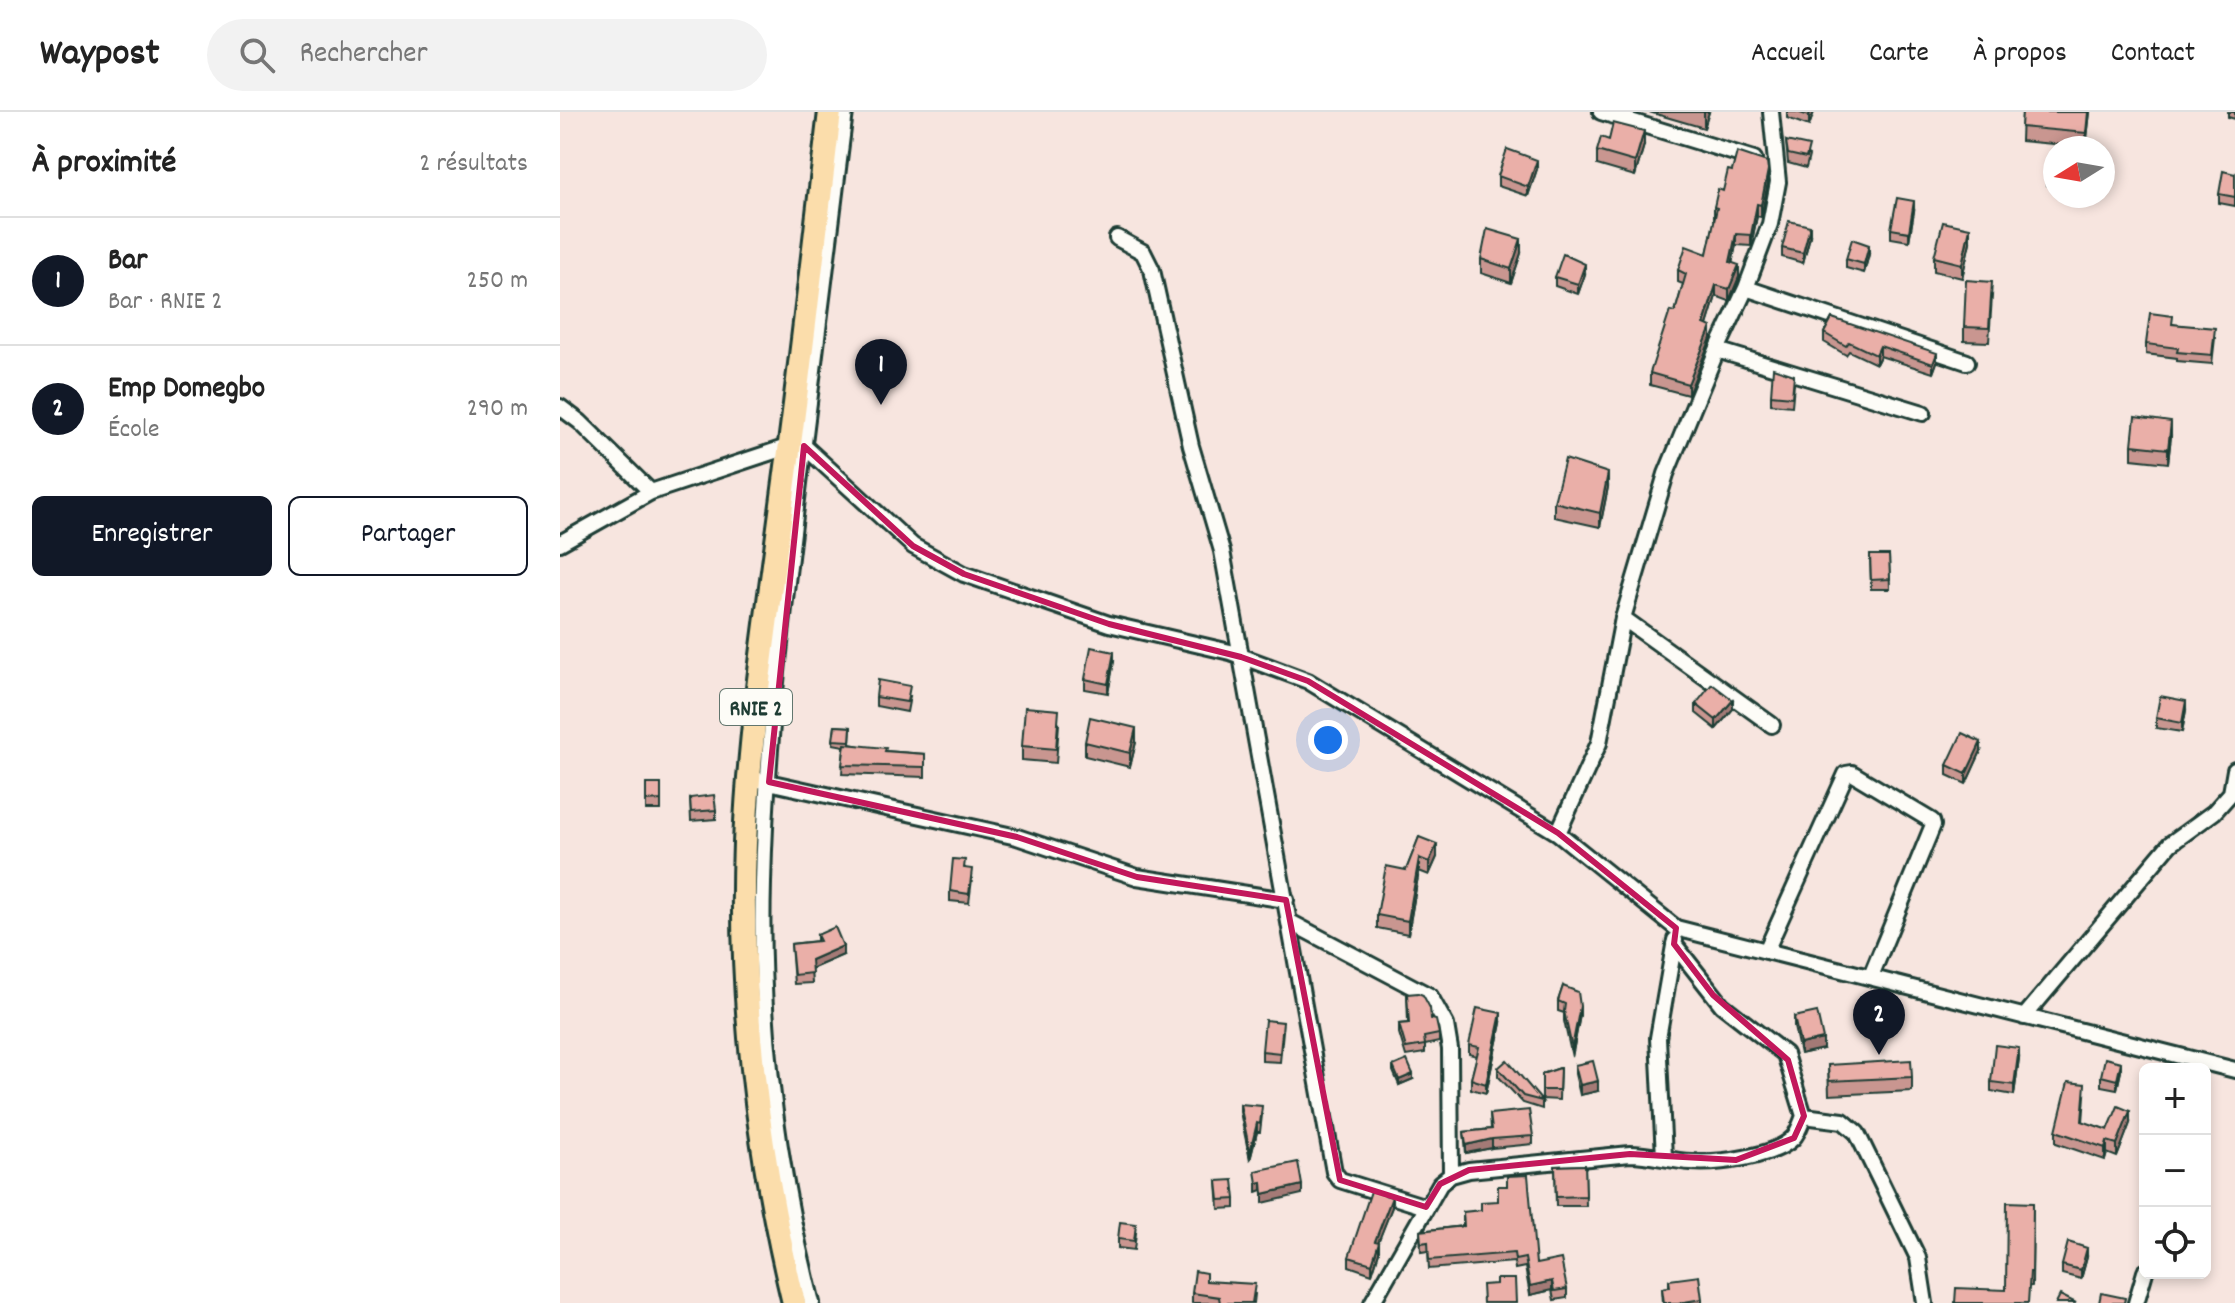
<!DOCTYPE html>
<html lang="fr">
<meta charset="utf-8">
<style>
:root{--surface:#fff;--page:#f2f2f2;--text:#222;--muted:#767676;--line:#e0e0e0;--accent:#111827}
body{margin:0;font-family:Dekko,sans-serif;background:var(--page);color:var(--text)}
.controls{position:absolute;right:24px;bottom:24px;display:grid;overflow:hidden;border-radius:12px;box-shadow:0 4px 12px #0003}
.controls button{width:72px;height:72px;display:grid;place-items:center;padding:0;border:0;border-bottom:2px solid var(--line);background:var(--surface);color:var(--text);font:40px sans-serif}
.compass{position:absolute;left:1483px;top:24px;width:72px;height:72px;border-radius:50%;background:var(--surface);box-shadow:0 4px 12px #0003;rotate:259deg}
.you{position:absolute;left:768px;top:628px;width:28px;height:28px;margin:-20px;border:6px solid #fff;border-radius:50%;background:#1a73e8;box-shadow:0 0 0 12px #1a73e833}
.badge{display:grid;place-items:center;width:52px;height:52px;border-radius:50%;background:var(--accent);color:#fff;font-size:26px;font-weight:700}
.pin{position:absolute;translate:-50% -66px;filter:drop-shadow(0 2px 4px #0008)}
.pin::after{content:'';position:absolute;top:42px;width:28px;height:24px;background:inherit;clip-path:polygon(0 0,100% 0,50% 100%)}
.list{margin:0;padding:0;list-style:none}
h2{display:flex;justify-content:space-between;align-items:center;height:104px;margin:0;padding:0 32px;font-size:34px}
h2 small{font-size:26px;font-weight:400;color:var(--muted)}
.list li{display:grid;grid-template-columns:52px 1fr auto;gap:24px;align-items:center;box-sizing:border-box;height:128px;padding:0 32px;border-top:2px solid var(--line)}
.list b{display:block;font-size:30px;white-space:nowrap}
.list p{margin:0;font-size:26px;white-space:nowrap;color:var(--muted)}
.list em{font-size:26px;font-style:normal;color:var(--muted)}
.actions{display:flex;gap:16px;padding:24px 32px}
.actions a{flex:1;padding:18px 0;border:2px solid var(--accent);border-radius:12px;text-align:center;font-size:28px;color:var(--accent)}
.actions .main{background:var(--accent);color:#fff}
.icon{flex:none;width:44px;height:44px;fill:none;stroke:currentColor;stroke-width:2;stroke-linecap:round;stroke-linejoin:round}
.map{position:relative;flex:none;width:1675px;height:1191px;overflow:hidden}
header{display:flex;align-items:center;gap:48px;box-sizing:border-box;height:112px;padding:0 40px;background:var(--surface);border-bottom:2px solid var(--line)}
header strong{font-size:38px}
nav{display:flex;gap:44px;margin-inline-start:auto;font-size:28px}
.search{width:560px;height:72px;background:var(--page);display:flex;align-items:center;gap:20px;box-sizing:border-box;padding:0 28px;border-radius:44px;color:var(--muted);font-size:30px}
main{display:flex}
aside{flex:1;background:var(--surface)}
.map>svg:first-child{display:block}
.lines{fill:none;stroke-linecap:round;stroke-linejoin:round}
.minor-casing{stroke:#1f3d34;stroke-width:20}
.highway-casing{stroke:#1f3d34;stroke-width:28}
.minor{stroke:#fdfcf7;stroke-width:14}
.highway{stroke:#fbddab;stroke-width:22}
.wall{fill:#c99690;stroke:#1f3d34;stroke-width:2}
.shaded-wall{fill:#a47a76;stroke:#1f3d34;stroke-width:2}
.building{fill:#eaafa8;stroke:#1f3d34;stroke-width:2}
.marked{fill:none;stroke:#c2185b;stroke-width:6;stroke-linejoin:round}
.labels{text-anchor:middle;stroke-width:6;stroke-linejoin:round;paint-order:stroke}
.shield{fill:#fdfcf7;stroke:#62766e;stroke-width:2}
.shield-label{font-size:22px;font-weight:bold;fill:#1f3d34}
</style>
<header>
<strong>Waypost</strong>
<div class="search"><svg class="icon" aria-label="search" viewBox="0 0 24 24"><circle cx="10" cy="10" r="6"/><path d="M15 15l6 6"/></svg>Rechercher</div>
<nav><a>Accueil</a><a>Carte</a><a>À propos</a><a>Contact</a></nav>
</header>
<main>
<aside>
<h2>À proximité<small>2 résultats</small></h2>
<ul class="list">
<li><span class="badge">1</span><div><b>Bar</b><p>Bar · RNIE 2</p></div><em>250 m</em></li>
<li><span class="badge">2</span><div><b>Emp Domegbo</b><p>École</p></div><em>290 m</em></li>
</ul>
<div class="actions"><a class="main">Enregistrer</a><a>Partager</a></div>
</aside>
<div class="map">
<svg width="1675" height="1191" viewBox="0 0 1675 1191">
<rect width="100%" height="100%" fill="#f7e5df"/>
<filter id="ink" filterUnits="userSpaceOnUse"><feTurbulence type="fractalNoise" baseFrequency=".0125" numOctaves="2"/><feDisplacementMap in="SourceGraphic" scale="16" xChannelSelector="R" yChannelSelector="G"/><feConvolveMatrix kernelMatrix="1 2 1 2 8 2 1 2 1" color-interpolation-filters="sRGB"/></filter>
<g filter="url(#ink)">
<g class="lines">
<!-- minor casing -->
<g class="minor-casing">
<path id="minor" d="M1041,0l153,47
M557,126l26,14 9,18 39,176 31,105 112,621 6,8 86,27
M1186,176l221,74
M1157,238l206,63
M0,295l20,15 71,70
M0,431l91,-51 139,-46h14l109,100 51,28 145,50 121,28 78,29 250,152 118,95 559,142
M1063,506l149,107
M199,668l258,57 120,40 149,23
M998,721l41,-90 24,-125 43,-144 51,-124 29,-62 24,-64 8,-42 -7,-70
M730,810l140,74 16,29 4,24 1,126
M1206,839l80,-177 6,-1 80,48 1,4 -62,151
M1464,905l146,-173 44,-32 17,-19 4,-23
M1244,1004l39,5 14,12 61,125 7,45
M1104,1045l-6,-119 17,-98
M252,1191c-35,-137 -53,-279 -49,-420 3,-139 21,-278 38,-416 15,-118 29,-237 44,-355
M812,1191l68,-119 11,-9 18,-5 161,-16c21,0 40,7 61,8 25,2 84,-5 102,-24 5,-5 8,-15 11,-22l-19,-62 -63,-49 -48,-61
M1576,1191l9,-31"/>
</g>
<!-- highway casing -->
<g class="highway-casing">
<path id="highway" d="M234,1191c-36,-150 -55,-306 -49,-460 5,-119 24,-237 39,-354 17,-125 31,-251 46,-377"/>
</g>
<!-- minor -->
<use href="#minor" class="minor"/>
<!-- highway -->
<use href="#highway" class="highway"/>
</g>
<!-- wall -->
<path class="wall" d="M1089,0h60l-5,16z
M1227,0h27l-5,14 -22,-8z
M1462,0h68l-4,35 -65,-6z
M1668,0h7v7l-7,-2z
M1049,28l35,5 -9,31 -38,-11v-14z
M1226,29l23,15 -3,12 -18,-5z
M1495,53v21l-9,-1v-9z
M977,57l-9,27 -30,-10v-10z
M1675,62v32l-16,-3v-9z
M1208,70l-7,35 -4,-1 -6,30 -15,-1 -4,18 7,14 -10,24 -13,-5 -9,29 4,13 -23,57 -38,-10v-12l25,-61 8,-28 -5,-2v-12l29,-16 8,-35h-1v-12l9,-16z
M1354,99l-5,30 -18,-3v-9z
M1250,124l-7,27 -21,-6v-9z
M1410,130l-8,36 -28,-7v-14z
M961,141l-10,30 -30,-10v-14z
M1309,142l-5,19 -18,-5v-9z
M1025,162l-7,20 -23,-8v-9z
M1432,184l-3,46 -25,-1v-14z
M1272,206l105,44 -4,11 -53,-17 -4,8 -27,-13 -3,4 -22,-13v-9z
M1613,212l42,14 -3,26 -35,-3v-3l-31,-4v-10z
M1234,272l-2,22 -21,-2v-9z
M1611,324l-3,27 -36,-4v-14z
M1048,375l-8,40 -46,-10v-15z
M1310,443h19l1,34h-19z
M554,549l-6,32 -23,-4v-10z
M350,584l-3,16 -31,-6v-9z
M1136,592l37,5 -17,20 -20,-16z
M1626,598l-4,22 -26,-4v-10z
M499,612l-3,39 -34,-3v-14z
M275,614l16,1 -1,17 35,7 40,3v23l-83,-3 2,-28 -11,-2z
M525,630h51l-6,25 -45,-11z
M1421,639l-15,33 -19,-9v-10z
M86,672h15v26h-15z
M130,686l26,12v9l-25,2z
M859,725l18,20 -8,18 -10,-4 -11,63 -31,-6v-13l29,-45z
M405,756l7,11 -3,24 -19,-2v-10z
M257,823l26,20 -32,14 1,14 -18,1 -3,-40 26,-3z
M1003,874l17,29 -8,42 -8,-36v-8l-6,-2v-10z
M847,882l24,25 8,15v8l-14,3v8l-19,3 -7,-23v-9l9,-1z
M1234,905l29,32 -23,5 -6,-27z
M941,911l-15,70 -15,-4v-10l6,-23 -8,-2v-9z
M723,919l-3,31 -18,-1v-10z
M1459,946l-5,37 -23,-4v-9z
M1015,953l23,26 -18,4 -5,-21z
M1268,953l84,12v14l-83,4z
M833,954l20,13 -14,6 -6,-14z
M938,956l44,33v8l-19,-6 -25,-27z
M1000,956l-1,32 -17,-1v-25z
M1561,959l-4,18 -16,-3v-10z
M1525,984l-2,26 25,8 22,-7 -13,34 -10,-4 -2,7 -49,-17v-12z
M680,992l22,11 -2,17h-3l-7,28 -10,-48z
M930,1002l43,22v8l-41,4 -26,5 -2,-21 27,-3z
M1025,1053l1,41h-30l-1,-40z
M657,1069l18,18v9l-16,1z
M1473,1091l-1,83 -26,4z
M832,1095l-14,35 1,10 -7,22 -23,-8v-9z
M903,1100l73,52 31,25v9l-13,2 -2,-10 -22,5 -5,-28 -10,2 -1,-7 -85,7 -1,-18 -7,1 -1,-21 43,-5z
M576,1121l-2,17 -16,-2v-9z
M1527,1145l-6,22 -19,-5v-9z
M1109,1168l33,19v4h-39l-1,-15 7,-1z
M646,1169l49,13 -1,9h-62v-10z"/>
<!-- shaded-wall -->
<path class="shaded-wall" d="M1144,0h5l-5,16z
M1250,0h4l-5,14v-10z
M1528,0h2l-4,35v-14z
M1084,19v14l-9,31v-14z
M977,48v9l-9,27v-9z
M1208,58v12l-7,35v-12z
M1354,89v10l-5,30v-9z
M1197,92v12l-6,30v-11z
M1250,114v10l-7,27v-10z
M1410,116v14l-8,36v-14z
M1176,122v11l-6,29v-12z
M961,127v14l-10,30v-14z
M1309,133v9l-5,19v-9z
M1025,152v10l-7,20v-10z
M1179,153v12l-10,24v-12z
M1156,173v11l-12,39v-11z
M1151,215v11l-23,57v-11z
M1320,234v10l-4,8v-9z
M1377,241v9l-4,11v-9z
M1611,310v14l-3,27v-14z
M1048,361v14l-8,40v-14z
M554,540v9l-6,32v-9z
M1173,588v9l-17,20v-9z
M1626,589v9l-4,22v-9z
M576,616v14l-6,25v-14z
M1421,630v9l-15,33v-10z
M877,732v13l-8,18v-13z
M859,746v13l-11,63v-13z
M283,834v9l-32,14v-9z
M1020,894v9l-8,42v-9z
M941,901v10l-15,70v-9z
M1263,927v10l-23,5v-10z
M1459,936v10l-5,37v-10z
M1561,950v9l-4,18v-9z
M853,962v5l-14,6v-5z
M1038,969v10l-18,4v-10z
M1570,999v12l-13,34v-13z
M697,1011v9l-7,28v-8z
M932,1027v9l-26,5v-8z
M1547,1029v12l-2,7v-12z
M702,1070v8l-5,2v-9z
M742,1073v9l-39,9v-9z
M832,1085v10l-17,43v-9z
M819,1130v10l-7,22v-10z
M1527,1136v9l-6,22v-9z
M992,1169v9l-22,5v-9z"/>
<!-- building -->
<path class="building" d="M1237,0h13l-1,4z
M1462,0h66l-2,21 -65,-6z
M1053,11l31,8 -9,31 -38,-11 4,-14 8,3z
M1226,29l23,5 -3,12 -18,-4z
M947,37l30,11 -9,27 -30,-11z
M1177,40l30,10 1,8 -7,35 -4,-1 -6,31 -15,-1 -6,28 9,3 -10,24 -13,-4 -12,39 7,3 -23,57 -38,-11 20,-62 5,1 11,-38 -8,-4 8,-24 21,8 10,-46 -3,-1 4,-18 5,2 5,-21 4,1z
M1487,52l8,1v12l-9,-1z
M1663,59l12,3v23l-16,-3z
M1337,86l17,3 -5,31 -18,-3z
M1229,109l21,5 -7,27 -21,-5z
M1383,110l27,6 -8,36 -28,-7z
M927,117l34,10 -10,30 -30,-10z
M1292,127l17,6 -5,19 -18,-5z
M1003,142l22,10 -7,20 -23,-7z
M1406,168l26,2 -3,46 -25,-1z
M1590,201l23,3 -1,8 43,4 -3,27 -35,-3 1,-4 -32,-4z
M1272,206l105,35 -4,11 -53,-18 -4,9 -27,-13 -3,4 -22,-13z
M1213,256l21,7 -2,22 -21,-2z
M1575,305l36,5 -3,27 -36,-4z
M1005,347l43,14 -8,40 -46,-11z
M1310,443h19l1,24 -19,1z
M531,535l23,5 -6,32 -23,-5z
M318,568l32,6 -3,16 -31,-5z
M1152,572l21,16 -17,20 -20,-16z
M1600,584l26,5 -4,22 -26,-5z
M465,595l34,3 -3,39 -34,-3z
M530,605l46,11 -6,25 -45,-11z
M275,614l16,1 -1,14 -17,-1z
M1402,621l19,9 -15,32 -19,-9z
M285,632l41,4 -1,3 40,3v13l-83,-2z
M86,672h15v16l-15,1z
M154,683l2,15 -25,2 -1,-14z
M859,725l18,7 -8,18 -10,-4 -11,63 -31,-6 9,-49 20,4z
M393,747l12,1 -1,8 8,1 -3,25 -19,-3z
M275,815l8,19 -32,14 1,13 -18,2 -3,-31 29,-3 -3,-6z
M1003,874l15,6 2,14 -8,42 -8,-37 1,-7 -7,-3z
M858,881l5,2 7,13 1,11 5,1 3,14 -15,3 1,8 -19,3 -7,-24 10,-1 -2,-29z
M917,896l24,5 -15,71 -15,-5 8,-32 -10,-2z
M1257,900l6,27 -23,5 -6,-27z
M705,908l18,2 -3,31 -18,-2z
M1435,933l24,3 -5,37 -23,-3z
M1545,946l16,4 -4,18 -16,-4z
M847,948l6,14 -14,6 -6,-14z
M947,948l35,41 -19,-5 -25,-28z
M1351,948l1,17 -83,4 -1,-16z
M1033,949l5,20 -18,4 -5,-20z
M1623,952l17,4v1h-18z
M1000,956l-1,22h-17v-16z
M1508,970l17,2 -3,37 26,9 10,-24 12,5 -13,33 -10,-3 -2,7 -49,-17z
M680,992l22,2 -2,18 -3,-1 -7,29z
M969,998l4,26 -41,3 -26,6 -2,-13 28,-3 -2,-15z
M738,1050l4,23 -39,9 -1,-12 -5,1 -2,-12z
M1025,1053l1,31 -30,1 -1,-31z
M968,1063l8,89 25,-5 6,30 -13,2 -2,-10 -22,5 -5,-28 -10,2 -1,-7 -85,7 -1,-18 -7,1 -1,-12 44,-5 -1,-14 18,-2v-8l17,-1v-15h9v-10z
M673,1068l2,19 -16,1 -2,-19z
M811,1079l21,6 -17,44 4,1 -7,22 -23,-7z
M1447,1090l26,1 -1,69h-2l-2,31h-73l1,-15 50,2z
M560,1110l16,2 -2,17 -16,-2z
M1508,1130l19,6 -6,22 -19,-5z
M635,1159l11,2v8l49,3 -3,19h-32l-1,-6 -27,-4z
M1139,1164l3,23 -24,4h-14l-2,-15 8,-1 -1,-7z
M936,1167h19l1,24h-33l-1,-18 14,-1z
M1541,1181l24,5 -1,5h-25z
M1500,1183l16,8h-20z"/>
</g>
<!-- marked area -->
<path class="marked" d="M244,334l109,100 51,28 145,50 132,33 67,24 250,152 118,95 -2,16 39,51 75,65 16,56 -10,22 -58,22 -106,-6 -161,16 -29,14 -14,23 -86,-27 -54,-280 -149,-23 -120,-40 -248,-55z"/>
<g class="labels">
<!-- shield labels -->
<rect class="shield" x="160" y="577" width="72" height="36" rx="6"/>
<g class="shield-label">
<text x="196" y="603">RNIE 2</text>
</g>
</g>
</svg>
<div class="controls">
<button>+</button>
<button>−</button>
<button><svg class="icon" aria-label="locate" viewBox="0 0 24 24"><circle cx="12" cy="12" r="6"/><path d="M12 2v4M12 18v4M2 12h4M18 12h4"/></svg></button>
</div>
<svg class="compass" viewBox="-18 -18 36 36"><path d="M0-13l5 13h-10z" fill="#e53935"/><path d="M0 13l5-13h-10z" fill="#767676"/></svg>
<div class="you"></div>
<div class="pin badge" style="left:321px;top:293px">1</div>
<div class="pin badge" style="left:1319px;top:943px">2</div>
</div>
</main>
